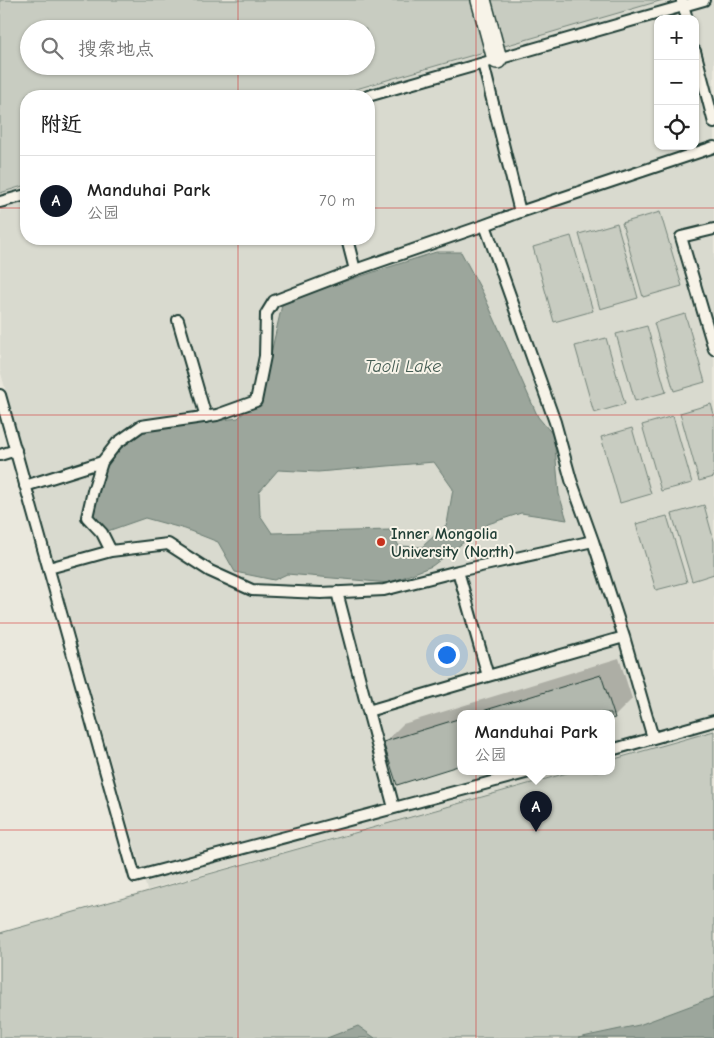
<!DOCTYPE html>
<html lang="zh">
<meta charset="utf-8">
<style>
:root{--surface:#fff;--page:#f6f6f6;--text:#222;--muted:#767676;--line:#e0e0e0;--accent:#111827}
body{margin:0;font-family:"Comic Neue","LXGW WenKai TC",sans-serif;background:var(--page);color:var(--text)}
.controls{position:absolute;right:15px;top:15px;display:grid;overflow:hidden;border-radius:10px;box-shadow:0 1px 4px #0004}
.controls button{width:45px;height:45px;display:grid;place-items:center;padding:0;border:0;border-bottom:1px solid var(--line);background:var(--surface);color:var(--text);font:25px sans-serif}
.you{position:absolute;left:446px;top:654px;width:18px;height:18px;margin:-12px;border:4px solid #fff;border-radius:50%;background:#1a73e8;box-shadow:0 0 0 8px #1a73e833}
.badge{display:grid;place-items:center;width:32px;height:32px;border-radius:50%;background:var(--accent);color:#fff;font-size:16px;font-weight:700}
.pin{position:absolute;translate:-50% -41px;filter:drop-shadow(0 1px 2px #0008)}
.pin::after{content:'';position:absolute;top:26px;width:18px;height:15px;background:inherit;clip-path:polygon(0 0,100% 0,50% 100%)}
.popup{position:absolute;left:457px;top:710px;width:158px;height:65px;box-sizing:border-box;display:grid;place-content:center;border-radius:10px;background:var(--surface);filter:drop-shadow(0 1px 4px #0005);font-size:16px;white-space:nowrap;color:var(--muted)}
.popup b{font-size:19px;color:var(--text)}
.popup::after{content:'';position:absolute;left:50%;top:100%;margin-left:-10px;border:10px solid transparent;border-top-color:var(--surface)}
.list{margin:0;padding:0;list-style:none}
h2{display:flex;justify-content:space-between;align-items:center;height:65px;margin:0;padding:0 20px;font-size:21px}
h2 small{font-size:16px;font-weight:400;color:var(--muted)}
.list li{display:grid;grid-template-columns:32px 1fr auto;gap:15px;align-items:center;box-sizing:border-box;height:90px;padding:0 20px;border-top:1px solid var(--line)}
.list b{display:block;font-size:19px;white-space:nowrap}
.list p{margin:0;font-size:16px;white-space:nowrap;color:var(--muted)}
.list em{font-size:16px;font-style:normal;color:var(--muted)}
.icon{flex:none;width:28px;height:28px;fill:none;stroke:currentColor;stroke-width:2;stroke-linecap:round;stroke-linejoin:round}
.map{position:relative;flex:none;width:714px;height:1038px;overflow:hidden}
.search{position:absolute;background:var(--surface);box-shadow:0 1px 4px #0004;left:20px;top:20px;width:355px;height:55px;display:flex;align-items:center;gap:12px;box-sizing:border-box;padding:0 18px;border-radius:28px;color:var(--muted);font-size:19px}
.panel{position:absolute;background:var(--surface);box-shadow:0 1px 4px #0004;left:20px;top:90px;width:355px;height:155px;border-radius:20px}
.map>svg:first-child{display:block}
.built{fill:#d9dacf;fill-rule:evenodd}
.green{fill:#c8ccc1;stroke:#74847a;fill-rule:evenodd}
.water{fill:#9ca69c;stroke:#6a7c72;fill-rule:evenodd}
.shadow{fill:#0003}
.building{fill:#b2b8ae;stroke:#1f3d34}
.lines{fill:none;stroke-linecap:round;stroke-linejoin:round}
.lane-casing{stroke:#1f3d34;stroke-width:14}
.street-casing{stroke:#1f3d34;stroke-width:22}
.lane{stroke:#f7f3e8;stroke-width:10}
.street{stroke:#f7f3e8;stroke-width:19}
.grid{fill:none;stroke:#d62828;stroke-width:1;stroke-opacity:0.55}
.poi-dot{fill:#c8321e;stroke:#f7f3e8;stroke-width:2}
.labels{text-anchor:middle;stroke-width:4;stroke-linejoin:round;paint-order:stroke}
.poi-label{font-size:16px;font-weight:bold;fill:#1f3d34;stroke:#f7f3e8;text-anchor:start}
.water-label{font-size:18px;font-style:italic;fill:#445c53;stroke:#f7f3e8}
</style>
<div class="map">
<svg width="714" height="1038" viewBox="0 0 714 1038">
<rect width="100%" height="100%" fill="#eae8dd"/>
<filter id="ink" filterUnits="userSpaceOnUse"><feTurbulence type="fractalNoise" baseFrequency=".02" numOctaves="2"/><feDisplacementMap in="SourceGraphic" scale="10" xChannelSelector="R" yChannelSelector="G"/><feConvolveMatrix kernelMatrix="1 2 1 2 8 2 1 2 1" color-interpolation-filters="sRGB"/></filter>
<g filter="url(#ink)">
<!-- built -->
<path class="built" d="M0,0h714v731l-103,29v-47h-150v58h111l-425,119 -147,-520zM658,19h37v127h-37zM29,29h337v37h-337zM26,96h343v143h-343z"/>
<!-- green -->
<path class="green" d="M0,0h663l-331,96h-306v89l-26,8zM29,29h337v37h-337z
M660,212l22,74 -39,11 -21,-74z
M617,223l21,75 -38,11 -21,-75z
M571,236l22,75 -39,11 -21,-75z
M685,314l20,68 -31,9 -20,-68z
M647,326l19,66 -31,9 -19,-67z
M606,338l19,66 -31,9 -19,-67z
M711,404l3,10v63l-15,4 -19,-68z
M673,416l19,67 -31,8 -19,-66z
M632,428l19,66 -31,9 -19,-66z
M704,505l10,36v33l-22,7 -20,-67z
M667,516l20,66 -31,8 -20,-66z
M714,731v307h-714v-105l574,-162h37v-11z"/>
<!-- water -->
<path class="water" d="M436,252h25l22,41 55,124 16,19 5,58 8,26 -46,-7 -33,11 -56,42 -43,17 -102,-9 -13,6 -39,-8 -17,-30 -33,-13 -40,-11 -43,15 -15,-16 6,-26 28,-47 29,-17 50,-4 38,-5 23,-21 21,-92 42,-17zM434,462l19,27 -6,35 -25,23 -23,-1 -9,-16 -118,3 -12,-18 -1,-23 19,-22 40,2z
M714,997v41h-136l61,-13z
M358,1026l17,12h-48z"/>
<!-- shadow -->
<path class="shadow" d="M619,658l13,41 -18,18 -3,1v-5h-150v51l-76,-22 18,-18z"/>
<!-- building -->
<path class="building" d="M601,675l14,43 -4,1v-6h-135z
M461,718v47l-64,20 -14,-43z"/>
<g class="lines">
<!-- lane casing -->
<g class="lane-casing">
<path id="lane" d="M682,1l5,18
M695,51l19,72
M483,63l37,149 -35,13 70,197 16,58 22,61
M368,96l336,-96
M0,202l26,-7
M520,212l194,-65
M714,229l-33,8 33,112
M347,239l8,31
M178,320l28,97
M0,395l135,482 398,-106
M0,455l16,-5
M25,486l77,-24
M111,551l-9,-18 -15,-16 6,-26 9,-29 15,-19 24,-17 76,-11 39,-14 9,-45 1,-42 8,-13 81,-31 130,-45
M49,568l62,-17 57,-7 42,27 42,19 69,3 63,-3 74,-19 30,105 -120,35 -31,-119
M458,571l135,-30 31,96
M488,676l136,-39 29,101
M368,711l26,97
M611,750l103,-29"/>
</g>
<!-- street casing -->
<g class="street-casing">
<path id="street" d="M481,0l16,59"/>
</g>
<!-- lane -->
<use href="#lane" class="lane"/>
<!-- street -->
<use href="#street" class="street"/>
</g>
</g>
<!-- grid -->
<path class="grid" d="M238,0v29M476,0v1038M238,66v30M0,208h26M369,208h345M238,239v799M0,415h714M0,623h714M0,830h714"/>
<!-- markers -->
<circle class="poi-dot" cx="381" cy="542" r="5"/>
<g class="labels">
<!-- poi labels -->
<g class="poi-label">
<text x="391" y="539">Inner Mongolia<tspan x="391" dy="18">University (North)</tspan></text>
</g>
<!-- water labels -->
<g class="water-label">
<text x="403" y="372">Taoli Lake</text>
</g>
</g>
</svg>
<div class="controls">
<button>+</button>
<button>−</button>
<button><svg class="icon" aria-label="locate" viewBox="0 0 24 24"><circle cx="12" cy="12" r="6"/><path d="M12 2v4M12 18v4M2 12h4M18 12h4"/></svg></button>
</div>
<div class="you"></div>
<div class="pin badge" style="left:536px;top:832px">A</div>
<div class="popup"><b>Manduhai Park</b>公园</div>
<div class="search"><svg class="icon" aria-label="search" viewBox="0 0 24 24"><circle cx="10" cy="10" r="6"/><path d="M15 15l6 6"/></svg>搜索地点</div>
<section class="panel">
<h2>附近<small></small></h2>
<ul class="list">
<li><span class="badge">A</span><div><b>Manduhai Park</b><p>公园</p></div><em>70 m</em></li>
</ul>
</section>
</div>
